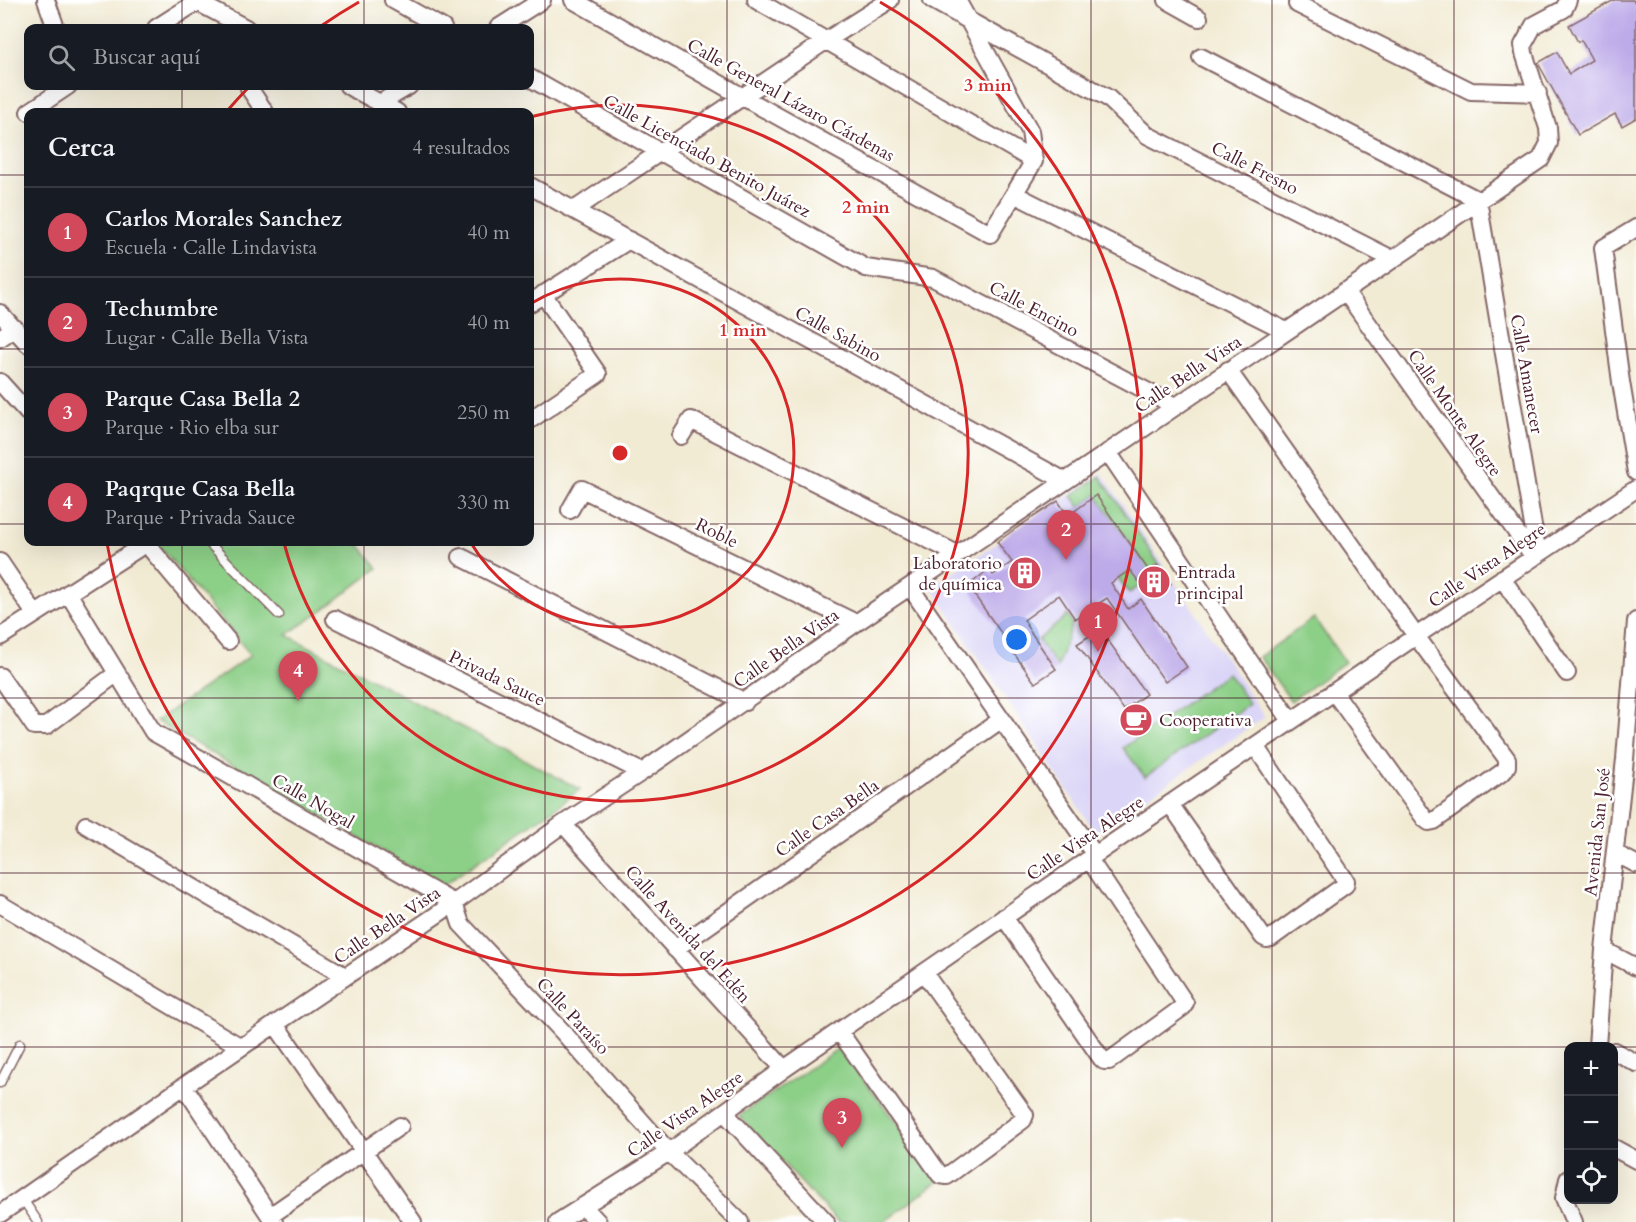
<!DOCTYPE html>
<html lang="es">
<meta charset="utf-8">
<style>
:root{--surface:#171b24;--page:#242831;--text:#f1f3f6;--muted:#9ea1a6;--line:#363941;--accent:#d1495b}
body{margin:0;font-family:Cardo,serif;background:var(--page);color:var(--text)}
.controls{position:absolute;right:18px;bottom:18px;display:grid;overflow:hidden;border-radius:12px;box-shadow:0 6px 24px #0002}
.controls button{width:54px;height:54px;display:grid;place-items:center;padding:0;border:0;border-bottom:2px solid var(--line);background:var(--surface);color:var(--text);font:30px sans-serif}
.you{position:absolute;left:1017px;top:640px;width:21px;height:21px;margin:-15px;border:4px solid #fff;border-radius:50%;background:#1a73e8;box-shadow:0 0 0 9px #1a73e833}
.badge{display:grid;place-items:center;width:39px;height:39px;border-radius:50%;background:var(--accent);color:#fff;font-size:20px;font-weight:700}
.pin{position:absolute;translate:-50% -50px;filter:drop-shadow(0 2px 3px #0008)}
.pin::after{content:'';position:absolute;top:32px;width:21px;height:18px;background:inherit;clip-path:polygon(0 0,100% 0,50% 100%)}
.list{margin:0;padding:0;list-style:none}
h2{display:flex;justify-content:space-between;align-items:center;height:78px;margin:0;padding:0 24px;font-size:26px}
h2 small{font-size:20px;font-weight:400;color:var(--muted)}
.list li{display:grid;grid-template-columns:39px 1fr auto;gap:18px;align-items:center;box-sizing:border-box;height:90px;padding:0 24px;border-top:2px solid var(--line)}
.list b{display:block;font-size:22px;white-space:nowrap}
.list p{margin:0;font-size:20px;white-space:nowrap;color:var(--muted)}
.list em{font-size:20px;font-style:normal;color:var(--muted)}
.icon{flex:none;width:33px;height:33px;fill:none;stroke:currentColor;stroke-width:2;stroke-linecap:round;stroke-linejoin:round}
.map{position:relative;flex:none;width:1636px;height:1222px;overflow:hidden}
.search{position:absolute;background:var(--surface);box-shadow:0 6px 24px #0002;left:24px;top:24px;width:510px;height:66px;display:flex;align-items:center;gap:15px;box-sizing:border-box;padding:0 21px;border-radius:12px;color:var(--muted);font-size:22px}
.panel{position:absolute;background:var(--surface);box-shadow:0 6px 24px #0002;left:24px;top:108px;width:510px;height:438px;border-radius:12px}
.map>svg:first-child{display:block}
.built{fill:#dbd6f7}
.green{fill:#8ccf87;stroke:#6b7759;stroke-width:1.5}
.building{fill:#bdaae9}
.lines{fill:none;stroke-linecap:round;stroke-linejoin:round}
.service-casing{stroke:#856666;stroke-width:11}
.minor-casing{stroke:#856666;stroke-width:20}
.service{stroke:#fff;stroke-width:8}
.minor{stroke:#fff;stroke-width:16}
.grid{fill:none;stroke:#4a1f2b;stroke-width:1.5;stroke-opacity:0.55}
.ring{fill:none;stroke:#d62828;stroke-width:3}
.labels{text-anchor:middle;stroke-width:5;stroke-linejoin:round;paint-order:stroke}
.street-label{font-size:18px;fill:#4a1f2b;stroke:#fff}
.poi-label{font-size:18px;fill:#4a1f2b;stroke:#fff;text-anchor:start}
.centre{fill:#d62828;stroke:#fff;stroke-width:3}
.ring-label{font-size:18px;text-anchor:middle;font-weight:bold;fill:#d62828;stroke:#fff;stroke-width:5;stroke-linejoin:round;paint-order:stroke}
</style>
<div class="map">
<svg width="1636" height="1222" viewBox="0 0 1636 1222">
<rect width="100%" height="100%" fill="#fff"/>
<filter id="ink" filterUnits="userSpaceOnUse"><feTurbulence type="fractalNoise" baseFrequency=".0167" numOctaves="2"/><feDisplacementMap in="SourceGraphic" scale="12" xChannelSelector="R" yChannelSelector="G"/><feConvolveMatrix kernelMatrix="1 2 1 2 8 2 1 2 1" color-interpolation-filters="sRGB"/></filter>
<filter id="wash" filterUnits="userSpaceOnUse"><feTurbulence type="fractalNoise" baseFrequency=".008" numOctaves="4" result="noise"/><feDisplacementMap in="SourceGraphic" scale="24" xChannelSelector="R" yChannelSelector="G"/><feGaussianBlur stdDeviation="1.35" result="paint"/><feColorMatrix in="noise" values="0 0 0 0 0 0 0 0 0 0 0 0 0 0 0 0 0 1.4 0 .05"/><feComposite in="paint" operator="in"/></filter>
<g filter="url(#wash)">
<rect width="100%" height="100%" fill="#f2ebd4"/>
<!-- built -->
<path class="built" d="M1102,473l163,244 -170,115 -164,-245z"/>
<!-- green -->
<path class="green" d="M1100,476l63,94 -34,23 -11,-15 24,-17 -46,-66 -16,12 -8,-11z
M156,542h201l21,26 -55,42 -36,25 293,154 -22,17 -116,80 -286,-165 95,-66z
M1068,615l4,9 -15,43 -19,-27z
M1314,618l31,44 -54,39 -32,-44z
M1228,673l21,31 -104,73 -22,-29z
M839,1048l101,132 -56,42h-46l-99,-106z"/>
<g id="blocks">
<!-- building -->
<path class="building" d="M1614,0h19l3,5v113l-14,8 -7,-12 -37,21 -40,-72 19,-11 12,22 23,-14 -11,-20 -3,2 -9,-17z
M1096,495l53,76 8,-6 14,19 -20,14 -21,-28 -19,13 17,26 13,-10 46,68 -22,15 -58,-84 -32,21 -16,-24 -35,25 3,4 -1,1 30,44 -21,14 -25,-35 1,-1 -43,-61 21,-17 4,6 19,-13 -15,-20 18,-13 43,-28 10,15z
M1100,629l46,65 -22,16 -47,-66z"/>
</g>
</g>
<g filter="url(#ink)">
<use href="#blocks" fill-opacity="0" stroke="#856666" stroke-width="1.5"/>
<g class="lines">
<!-- service casing -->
<g class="service-casing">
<path id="service" d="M208,542l71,73
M0,1083l20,-39
M22,1198l16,24"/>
</g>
<!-- minor casing -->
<g class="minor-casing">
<path id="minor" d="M46,0l10,28
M393,0l50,28
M573,0l170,97 247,137 44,-73
M756,0l278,161
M932,0l176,98 39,37 245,124
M957,0l73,131 4,30
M1167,0l32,18
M197,2l49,26
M1297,4l174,87 67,2
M156,28l44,-28
M498,28l44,-28
M1201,57l277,143 60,355
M530,78l336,190 67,10 242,128
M252,86l-3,2 16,24
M348,86l49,26
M380,103l29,-17
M29,112l39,-26
M530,186l535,295
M1014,194l272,137
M574,210l253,-170 63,-40
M1636,228l-33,20 18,134 15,90
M1345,291l189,266
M530,303l99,-63
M0,313l28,31
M0,338l15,-10
M1228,370l188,266 91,123v7l-3,5 -70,50 -5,1 -4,-3 -91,-127
M0,382l28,31
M530,420l68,-46 -55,-80
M681,436l10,-16 266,134
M1108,452l116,172 67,97
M570,510l12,-21 274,134
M145,542l83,99
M461,557l284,145
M0,562l35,52
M1502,578l65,95
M910,587l185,268
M68,593l85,139 301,171
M335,619l307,153
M0,637l148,-95
M0,676l34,50h12l70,-52
M1170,804l93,133 4,2 4,-1 74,-53 1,-4 -91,-135
M563,824l221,245
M86,825l259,151
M1615,853l21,11
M454,903l7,21 101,107 107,121 71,70
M0,904l241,143
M1004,917l97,141 3,3h5l74,-54 2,-4 -96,-144
M675,949l327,-230
M1604,950l32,17
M275,1024l138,198
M839,1031l101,144 7,1 76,-56 2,-5 -101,-142
M1597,1046l7,-96 21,-191 11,-138
M1614,1051l22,12
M184,1086l90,136
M724,1112l102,110
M1614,1148l22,12
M1568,1179l-4,19 10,24
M583,1206l15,16
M0,1214l184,-128 270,-183 109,-79 79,-52 214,-149 685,-464 8,-16 -1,-15 -24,-75 -1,-8 11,-20 30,-16 4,-9
M270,1216l130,-90
M558,1222l111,-70 115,-83 305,-210 327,-223 220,-147"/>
</g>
<!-- service -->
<use href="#service" class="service"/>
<!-- minor -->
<use href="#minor" class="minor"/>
</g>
</g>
<!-- grid -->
<path class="grid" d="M182,0v28M364,0v28M545,0v1222M727,0v1222M909,0v1222M1091,0v1222M1272,0v1222M1454,0v1222M182,86v26M364,86v26M0,175h28M530,175h1106M0,349h28M530,349h1106M0,524h28M530,524h1106M182,542v680M364,542v680M0,698h1636M0,873h1636M0,1047h1568M1614,1047h22"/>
<!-- distance rings -->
<g class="ring">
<path d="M530 304A174 174 0 1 1 471 543"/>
<path d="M530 117A348 348 0 1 1 284 543"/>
<path d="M227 111A521 521 0 0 1 248 88M321 26A521 521 0 0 1 359 2M880 2A521 521 0 1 1 107 543"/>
</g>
<!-- icons -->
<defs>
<g id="building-disc" transform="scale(1.725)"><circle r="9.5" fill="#d1495b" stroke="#fff"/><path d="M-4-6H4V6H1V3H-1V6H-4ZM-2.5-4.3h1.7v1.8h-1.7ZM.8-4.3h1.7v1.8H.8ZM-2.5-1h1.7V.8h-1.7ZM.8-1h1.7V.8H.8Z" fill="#fff"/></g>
<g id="cafe-disc" transform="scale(1.725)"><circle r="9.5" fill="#d1495b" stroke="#fff"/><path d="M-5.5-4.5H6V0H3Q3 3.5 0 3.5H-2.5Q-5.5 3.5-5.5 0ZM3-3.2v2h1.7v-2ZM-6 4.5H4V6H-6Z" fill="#fff"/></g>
</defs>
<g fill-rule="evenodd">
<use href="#building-disc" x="1025" y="573"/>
<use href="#building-disc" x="1154" y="582"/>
<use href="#cafe-disc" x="1136" y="720"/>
</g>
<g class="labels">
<!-- street labels -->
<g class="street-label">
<text transform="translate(791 100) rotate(29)" y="6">Calle General Lázaro Cárdenas</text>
<text transform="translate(707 156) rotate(29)" y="6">Calle Licenciado Benito Juárez</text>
<text transform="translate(1255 168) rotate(27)" y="6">Calle Fresno</text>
<text transform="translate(1034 309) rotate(28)" y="6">Calle Encino</text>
<text transform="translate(838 334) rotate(29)" y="6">Calle Sabino</text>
<text transform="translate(1188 374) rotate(-34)" y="6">Calle Bella Vista</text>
<text transform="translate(1527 374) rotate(80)" y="6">Calle Amanecer</text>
<text transform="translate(1455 413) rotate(55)" y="6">Calle Monte Alegre</text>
<text transform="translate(717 533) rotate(26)" y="6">Roble</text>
<text transform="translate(1487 565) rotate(-34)" y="6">Calle Vista Alegre</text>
<text transform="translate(786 648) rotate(-35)" y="6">Calle Bella Vista</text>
<text transform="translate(497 678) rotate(26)" y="6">Privada Sauce</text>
<text transform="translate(313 801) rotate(30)" y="6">Calle Nogal</text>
<text transform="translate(827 818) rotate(-35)" y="6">Calle Casa Bella</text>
<text transform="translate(1597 832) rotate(-84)" y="6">Avenida San José</text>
<text transform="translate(1085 838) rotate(-34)" y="6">Calle Vista Alegre</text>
<text transform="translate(387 925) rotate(-34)" y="6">Calle Bella Vista</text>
<text transform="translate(688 934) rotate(48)" y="6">Calle Avenida del Edén</text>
<text transform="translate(573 1016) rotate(47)" y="6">Calle Paraíso</text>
<text transform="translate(685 1114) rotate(-35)" y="6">Calle Vista Alegre</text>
</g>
<!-- poi labels -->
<g class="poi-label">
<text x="1002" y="569" text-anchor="end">Laboratorio<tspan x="1002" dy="21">de química</tspan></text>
<text x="1177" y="578">Entrada<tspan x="1177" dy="21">principal</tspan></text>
<text x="1159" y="726">Cooperativa</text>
</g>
</g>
<circle cx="620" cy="453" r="9" class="centre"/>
<g class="ring-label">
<text x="988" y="91">3 min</text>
<text x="866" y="213">2 min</text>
<text x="743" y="336">1 min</text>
</g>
</svg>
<div class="controls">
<button>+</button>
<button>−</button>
<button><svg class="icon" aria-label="locate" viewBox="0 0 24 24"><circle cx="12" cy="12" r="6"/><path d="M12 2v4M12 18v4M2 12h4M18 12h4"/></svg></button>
</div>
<div class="you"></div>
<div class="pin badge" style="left:1098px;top:652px">1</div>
<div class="pin badge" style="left:1066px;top:560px">2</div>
<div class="pin badge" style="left:842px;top:1148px">3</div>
<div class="pin badge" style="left:298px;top:701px">4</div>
<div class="search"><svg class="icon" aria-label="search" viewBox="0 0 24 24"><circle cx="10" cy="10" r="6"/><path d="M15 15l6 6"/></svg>Buscar aquí</div>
<section class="panel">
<h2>Cerca<small>4 resultados</small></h2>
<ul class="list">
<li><span class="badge">1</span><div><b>Carlos Morales Sanchez</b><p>Escuela · Calle Lindavista</p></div><em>40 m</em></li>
<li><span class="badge">2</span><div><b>Techumbre</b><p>Lugar · Calle Bella Vista</p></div><em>40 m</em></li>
<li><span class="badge">3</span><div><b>Parque Casa Bella 2</b><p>Parque · Rio elba sur</p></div><em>250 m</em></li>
<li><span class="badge">4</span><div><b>Paqrque Casa Bella</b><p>Parque · Privada Sauce</p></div><em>330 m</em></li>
</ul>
</section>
</div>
